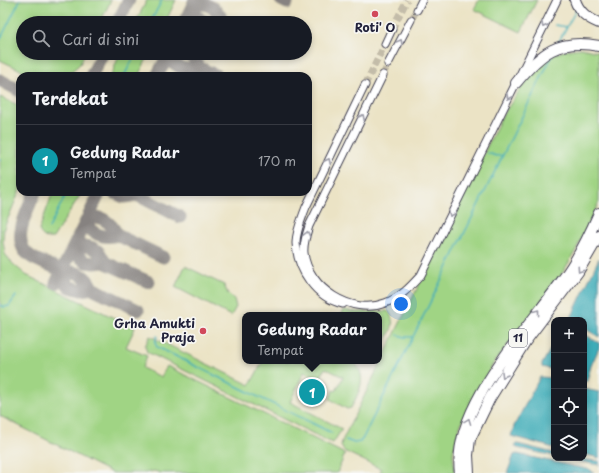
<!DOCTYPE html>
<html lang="id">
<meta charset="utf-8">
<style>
:root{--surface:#171b24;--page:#20242c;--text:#f1f3f6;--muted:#9ea1a6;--line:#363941;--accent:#d1495b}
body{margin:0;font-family:"Playpen Sans",sans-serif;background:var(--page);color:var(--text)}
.controls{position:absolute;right:12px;bottom:12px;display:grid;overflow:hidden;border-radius:8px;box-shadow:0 2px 6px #0003}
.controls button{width:36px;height:36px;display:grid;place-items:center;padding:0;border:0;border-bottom:1px solid var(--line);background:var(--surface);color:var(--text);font:20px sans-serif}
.you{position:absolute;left:401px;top:304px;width:14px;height:14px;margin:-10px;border:3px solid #fff;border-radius:50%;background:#1a73e8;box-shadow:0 0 0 6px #1a73e833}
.badge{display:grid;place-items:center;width:26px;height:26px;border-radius:50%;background:var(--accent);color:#fff;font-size:13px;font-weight:700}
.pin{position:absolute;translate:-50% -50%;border:2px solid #fff;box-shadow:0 1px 4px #0006}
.popup{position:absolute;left:242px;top:312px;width:140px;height:52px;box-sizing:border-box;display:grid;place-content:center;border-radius:8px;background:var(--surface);filter:drop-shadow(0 1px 3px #0005);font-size:13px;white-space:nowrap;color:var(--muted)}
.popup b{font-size:15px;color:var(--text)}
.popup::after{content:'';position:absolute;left:50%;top:100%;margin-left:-8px;border:8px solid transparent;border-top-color:var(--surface)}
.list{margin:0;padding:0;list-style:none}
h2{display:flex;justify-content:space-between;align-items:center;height:52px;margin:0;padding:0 16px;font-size:17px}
h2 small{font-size:13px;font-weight:400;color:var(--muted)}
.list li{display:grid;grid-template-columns:26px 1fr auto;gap:12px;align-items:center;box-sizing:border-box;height:72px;padding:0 16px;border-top:1px solid var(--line)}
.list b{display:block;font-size:15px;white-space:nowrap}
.list p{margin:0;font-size:13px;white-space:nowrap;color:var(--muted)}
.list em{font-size:13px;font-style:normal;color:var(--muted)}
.icon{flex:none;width:22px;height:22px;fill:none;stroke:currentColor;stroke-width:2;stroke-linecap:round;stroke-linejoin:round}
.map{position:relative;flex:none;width:599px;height:473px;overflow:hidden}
.search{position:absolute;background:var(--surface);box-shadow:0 2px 6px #0003;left:16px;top:16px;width:296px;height:44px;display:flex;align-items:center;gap:10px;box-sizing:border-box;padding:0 14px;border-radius:22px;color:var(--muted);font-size:15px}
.panel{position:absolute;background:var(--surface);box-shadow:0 2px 6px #0003;left:16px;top:72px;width:296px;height:124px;border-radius:12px}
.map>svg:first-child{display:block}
.green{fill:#a0d484;stroke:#617b60}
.water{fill:#3cacb8;stroke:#2f677a}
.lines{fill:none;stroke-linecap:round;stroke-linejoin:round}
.stream{stroke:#3cacb8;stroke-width:1.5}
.taxiway{stroke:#868280;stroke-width:13}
.tertiary-tunnel{stroke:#c3bca9;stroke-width:7;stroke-dasharray:7 3.5;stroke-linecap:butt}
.tertiary-casing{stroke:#403f50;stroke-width:9}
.motorway-casing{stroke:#403f50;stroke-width:12}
.tertiary{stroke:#fff;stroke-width:7}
.motorway{stroke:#fff;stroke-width:10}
.oneway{stroke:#9c9ca7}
.poi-dot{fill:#d1495b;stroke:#f6f6f2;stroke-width:1.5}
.labels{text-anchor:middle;stroke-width:3.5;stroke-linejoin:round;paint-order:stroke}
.shield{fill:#f6f6f2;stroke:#626272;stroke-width:1}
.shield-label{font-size:11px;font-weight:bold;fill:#22223b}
.poi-label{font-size:12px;font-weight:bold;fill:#22223b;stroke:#f6f6f2}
</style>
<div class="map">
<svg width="599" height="473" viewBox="0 0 599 473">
<rect width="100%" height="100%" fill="#f6f6f2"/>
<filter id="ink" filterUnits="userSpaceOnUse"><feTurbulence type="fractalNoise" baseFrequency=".025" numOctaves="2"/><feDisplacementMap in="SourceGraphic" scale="8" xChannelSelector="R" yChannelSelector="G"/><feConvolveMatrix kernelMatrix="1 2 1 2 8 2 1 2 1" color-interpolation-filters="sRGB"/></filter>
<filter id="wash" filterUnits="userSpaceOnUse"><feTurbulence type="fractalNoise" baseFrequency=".012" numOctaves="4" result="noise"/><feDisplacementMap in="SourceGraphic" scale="16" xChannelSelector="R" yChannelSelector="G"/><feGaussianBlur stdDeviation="0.9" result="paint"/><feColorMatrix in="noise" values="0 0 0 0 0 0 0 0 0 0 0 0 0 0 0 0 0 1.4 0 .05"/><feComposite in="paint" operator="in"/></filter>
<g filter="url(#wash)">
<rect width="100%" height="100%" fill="#ebe3c5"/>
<!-- green -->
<path class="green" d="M0,0h111l-11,23h-77v30h62l-5,11 -14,12h-33l-33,-16z
M147,0h29l-11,23h-30z
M479,0h58l-16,32 -47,-23z
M581,48l17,4 1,11v139l-24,50 -15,25 -67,87 -29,53 -5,12 -6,24 2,20h-75l1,-4 -37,-18 -3,-5 1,-5 161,-327c26,-33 30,-62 78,-66z
M120,53h30l-12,23h-27z
M0,97l20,9v84l-16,38 -1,13 2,13 8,10 13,11 109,53 -9,19 21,9 -5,12 19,9 6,-11 178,88 -8,19h-176l-7,-2 -9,2h-33l-112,-57z
M53,192h29l-29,46c-7,1 -11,-1 -14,-8z
M185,266l39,19 4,9 6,5 2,8 -5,9 -56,-29z
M344,310l12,2 32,-1c10,13 1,26 -9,36v-32h-38z
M150,336l100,49 13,-24h90c16,15 6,31 -2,47l-4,1 -17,-10 3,-9 3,1 7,-14 -18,-9 -5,11 -16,-7 -14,30 52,27 -9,14 -3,-1 -183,-90 -2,-6z"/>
<!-- water -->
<path class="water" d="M599,258v79l-15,-9v-8h-12l-1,-2z
M584,334l15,9v5l-8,18 -4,15 -3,1z
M554,343v27l-12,-3v-3z
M540,377l14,1v70l-43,-12 3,-10z
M584,389l15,3v66l-15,-4z
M517,444l37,9v3l-37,-8 -2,-3z
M517,454l74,16 3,3h-87l7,-18z
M561,458l38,3v4z"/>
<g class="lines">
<!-- stream -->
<path class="stream" d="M150,23l12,-23
M555,25l12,2
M0,40l20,-40
M558,43l18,-33
M124,76l12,-23
M488,153l8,3 7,-1
M0,159h1
M49,228l18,-36
M0,305l4,2 5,-1 7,-10
M398,335l7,2h8
M157,336l-2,7 2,4 175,86
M346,440l8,3 6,-1 3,-4 189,-382"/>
<!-- taxiway -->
<path class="taxiway" d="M281,0l6,3
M193,4c15,-2 24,4 30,17l5,2
M191,9l10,11 9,3
M117,23l12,-23
M184,23l11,-23
M188,53l5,4 7,11 17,8
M167,57c10,10 18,15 33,11
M91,76l12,-23
M157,76l12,-23
M0,80l20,11
M35,192c-8,20 -27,52 -2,66 9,5 20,8 29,13
M113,192l11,5 13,-2
M135,192l2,3 43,22
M117,235c-5,-12 -19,-24 -31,-14 3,13 19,18 31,14l46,22
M104,262c-4,-15 -18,-19 -31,-14l2,5 11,9 8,1 10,-1 45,20
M61,273c14,-4 25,1 31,15
M60,275l10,12 11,3 11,-2 46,22
M56,283l44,-91"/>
</g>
</g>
<g filter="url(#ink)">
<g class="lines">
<!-- tertiary-tunnel -->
<path class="tertiary-tunnel" d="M411,20l6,-10
M392,29l15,-29
M383,75l5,-11
M365,85l20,-41"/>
<!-- tertiary casing -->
<g class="tertiary-casing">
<path id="tertiary" d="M417,10l5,-10
M385,44l7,-15
M388,64l23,-44
M383,75l-74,151c-3,9 -6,18 -5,27 4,35 48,63 81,50 15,-5 25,-16 36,-28l136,-275
M343,304c-27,-6 -46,-34 -47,-61 0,-12 6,-25 10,-36l59,-122"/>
</g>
<!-- motorway casing -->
<g class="motorway-casing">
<path id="motorway" d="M575,0c4,12 12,18 24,23
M516,83c25,-30 42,-45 83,-37
M460,473c-9,-66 68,-143 103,-194 15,-20 26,-43 36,-66
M469,473l-1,-18 2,-16 20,-41 35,-56 53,-70 21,-36"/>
</g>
<!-- tertiary -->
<use href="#tertiary" class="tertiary"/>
<!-- motorway -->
<use href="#motorway" class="motorway"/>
</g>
<!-- one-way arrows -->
<defs><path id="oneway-chevron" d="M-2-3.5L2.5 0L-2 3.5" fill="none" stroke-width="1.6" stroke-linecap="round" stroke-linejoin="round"/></defs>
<g class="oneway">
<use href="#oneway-chevron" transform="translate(544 25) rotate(117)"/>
<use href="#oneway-chevron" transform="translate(400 42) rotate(-62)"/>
<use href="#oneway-chevron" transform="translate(509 97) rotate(117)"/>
<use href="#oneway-chevron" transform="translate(362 117) rotate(-63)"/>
<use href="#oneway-chevron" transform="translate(328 161) rotate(-65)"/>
<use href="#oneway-chevron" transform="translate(451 214) rotate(116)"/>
<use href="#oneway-chevron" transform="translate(307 234) rotate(-76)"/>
<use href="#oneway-chevron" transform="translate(580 270) rotate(124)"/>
<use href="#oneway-chevron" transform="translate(537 312) rotate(-53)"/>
<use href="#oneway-chevron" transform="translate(504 375) rotate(121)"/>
<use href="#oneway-chevron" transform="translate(468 421) rotate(-69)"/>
</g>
</g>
<!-- markers -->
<g class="poi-dot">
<circle cx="375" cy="14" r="4"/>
<circle cx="203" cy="331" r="4"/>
</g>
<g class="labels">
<!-- shield labels -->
<rect class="shield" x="509" y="329" width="18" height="18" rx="3"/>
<g class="shield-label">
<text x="518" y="342">11</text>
</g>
<!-- poi labels -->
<g class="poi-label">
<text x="375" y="32">Roti' O</text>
<text x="195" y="328" text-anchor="end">Grha Amukti<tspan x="195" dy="14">Praja</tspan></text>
</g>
</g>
</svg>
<div class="controls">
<button>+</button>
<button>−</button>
<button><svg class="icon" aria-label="locate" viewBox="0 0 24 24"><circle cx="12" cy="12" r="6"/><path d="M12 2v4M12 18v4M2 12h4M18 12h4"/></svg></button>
<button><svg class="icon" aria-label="layers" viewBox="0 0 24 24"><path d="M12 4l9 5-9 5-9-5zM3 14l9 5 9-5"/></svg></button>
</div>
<div class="you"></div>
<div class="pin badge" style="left:312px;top:392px;background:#0f9aa8">1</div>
<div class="popup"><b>Gedung Radar</b>Tempat</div>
<div class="search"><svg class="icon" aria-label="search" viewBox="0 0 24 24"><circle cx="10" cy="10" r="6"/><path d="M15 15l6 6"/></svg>Cari di sini</div>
<section class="panel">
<h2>Terdekat<small></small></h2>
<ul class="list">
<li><span class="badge" style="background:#0f9aa8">1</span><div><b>Gedung Radar</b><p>Tempat</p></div><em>170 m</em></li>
</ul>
</section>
</div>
